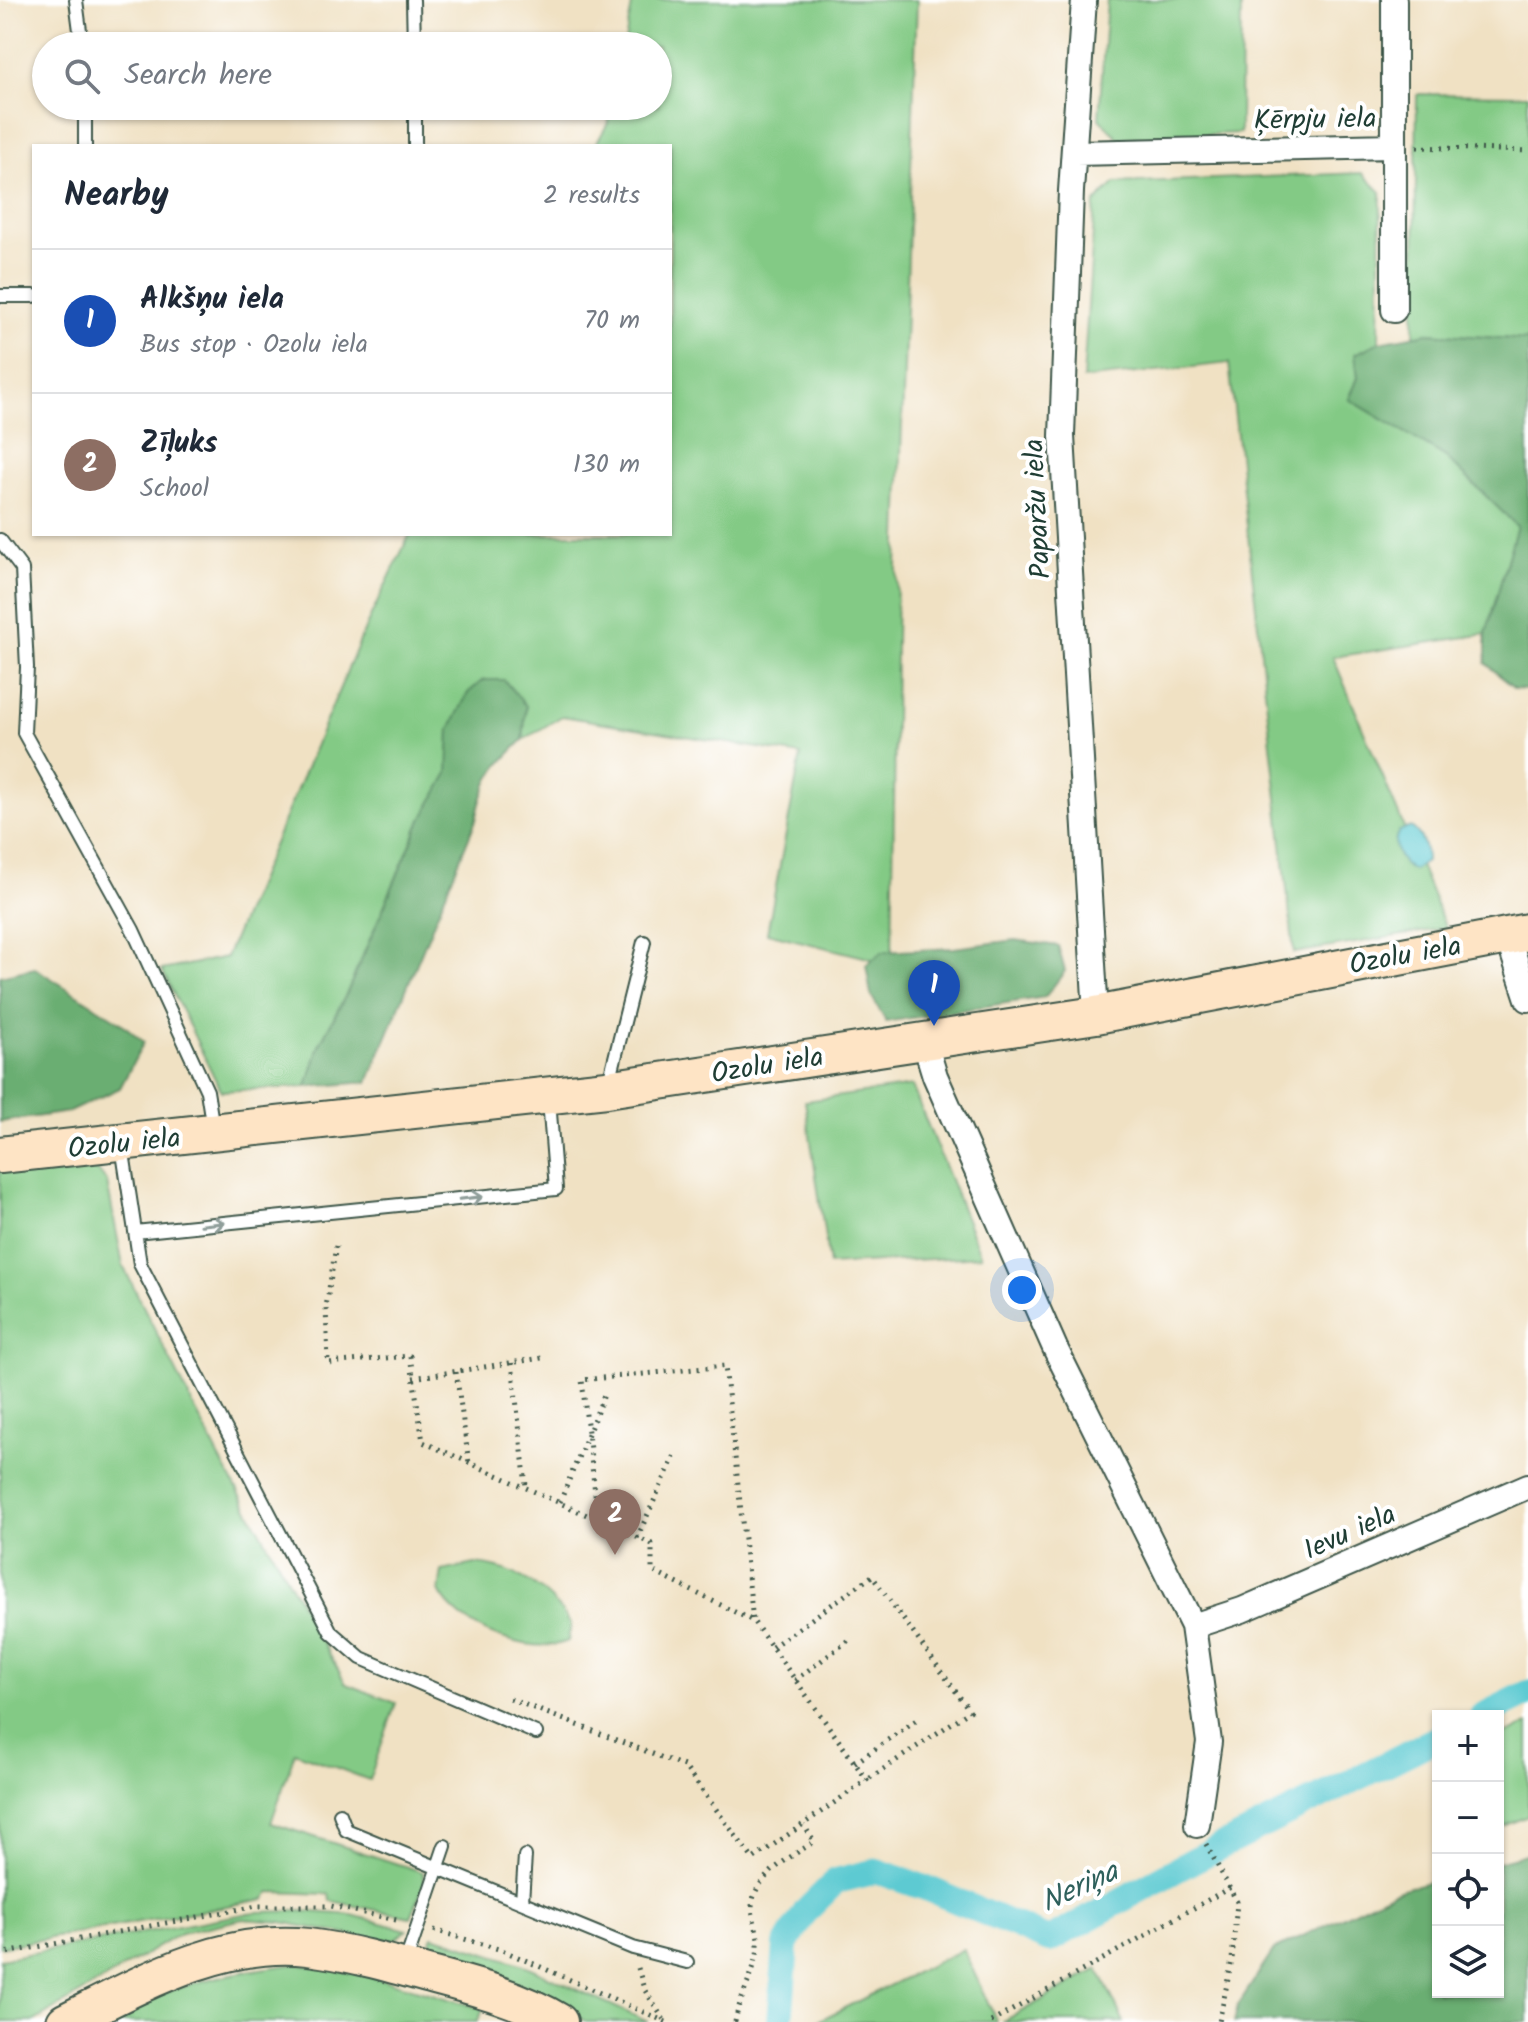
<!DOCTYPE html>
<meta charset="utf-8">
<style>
:root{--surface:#fff;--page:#f2f2f3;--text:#1f2937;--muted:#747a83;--line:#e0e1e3;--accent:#d93025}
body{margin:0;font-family:Kalam,sans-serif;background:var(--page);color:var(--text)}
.controls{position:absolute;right:24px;bottom:24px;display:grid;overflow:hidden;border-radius:0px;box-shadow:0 2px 6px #0004}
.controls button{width:72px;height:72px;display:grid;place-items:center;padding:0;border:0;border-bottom:2px solid var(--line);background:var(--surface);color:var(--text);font:40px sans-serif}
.you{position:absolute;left:1022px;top:1290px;width:28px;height:28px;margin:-20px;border:6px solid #fff;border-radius:50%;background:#1a73e8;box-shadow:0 0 0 12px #1a73e833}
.badge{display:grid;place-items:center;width:52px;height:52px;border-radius:50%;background:var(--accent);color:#fff;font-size:26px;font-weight:700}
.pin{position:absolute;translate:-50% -66px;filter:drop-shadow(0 2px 4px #0008)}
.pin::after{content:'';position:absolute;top:42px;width:28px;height:24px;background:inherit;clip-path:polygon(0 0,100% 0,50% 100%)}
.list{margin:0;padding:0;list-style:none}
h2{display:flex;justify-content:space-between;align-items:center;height:104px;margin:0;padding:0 32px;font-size:34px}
h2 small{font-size:26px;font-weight:400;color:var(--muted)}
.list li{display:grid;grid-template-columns:52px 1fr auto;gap:24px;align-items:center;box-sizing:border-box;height:144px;padding:0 32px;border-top:2px solid var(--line)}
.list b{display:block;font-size:30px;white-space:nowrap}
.list p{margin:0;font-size:26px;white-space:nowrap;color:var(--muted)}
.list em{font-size:26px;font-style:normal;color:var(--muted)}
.icon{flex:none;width:44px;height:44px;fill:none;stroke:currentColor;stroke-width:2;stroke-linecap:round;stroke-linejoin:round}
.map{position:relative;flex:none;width:1528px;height:2022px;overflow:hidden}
.search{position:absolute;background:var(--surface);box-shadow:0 2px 6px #0004;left:32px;top:32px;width:640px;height:88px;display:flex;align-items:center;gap:20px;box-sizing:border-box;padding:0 28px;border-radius:44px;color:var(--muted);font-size:30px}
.panel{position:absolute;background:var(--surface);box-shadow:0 2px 6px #0004;left:32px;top:144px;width:640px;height:392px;border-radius:0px}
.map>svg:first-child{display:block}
.green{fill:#83ca85;stroke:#51845c;stroke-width:2}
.forest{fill:#6aae72;stroke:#447653;stroke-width:2}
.water{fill:#5dcad2;stroke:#3e8483;stroke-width:2}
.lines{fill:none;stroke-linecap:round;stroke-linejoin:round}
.canal{stroke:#5dcad2;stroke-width:26}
.lane-casing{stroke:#3e5649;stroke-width:16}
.street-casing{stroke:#3e5649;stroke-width:28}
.secondary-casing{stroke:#3e5649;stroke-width:40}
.path{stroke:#3e5649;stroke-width:5;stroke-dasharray:2 6;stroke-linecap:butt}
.lane{stroke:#fff;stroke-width:12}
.street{stroke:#fff;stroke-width:24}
.secondary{stroke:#fee4c5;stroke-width:36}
.oneway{stroke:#8f9e9a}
.labels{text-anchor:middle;stroke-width:8;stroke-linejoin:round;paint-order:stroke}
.street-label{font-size:28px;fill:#1f3d34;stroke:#fff}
.water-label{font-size:30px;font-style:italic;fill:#2e605c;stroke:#fff}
</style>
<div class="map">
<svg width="1528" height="2022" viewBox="0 0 1528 2022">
<rect width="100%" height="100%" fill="#fff"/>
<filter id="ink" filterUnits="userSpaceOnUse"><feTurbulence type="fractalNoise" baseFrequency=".0125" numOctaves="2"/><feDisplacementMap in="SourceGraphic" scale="16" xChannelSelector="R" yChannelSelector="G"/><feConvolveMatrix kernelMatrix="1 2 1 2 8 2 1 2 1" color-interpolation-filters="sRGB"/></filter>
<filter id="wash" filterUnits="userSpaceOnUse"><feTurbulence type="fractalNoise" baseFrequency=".006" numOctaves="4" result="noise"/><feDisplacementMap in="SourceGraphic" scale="32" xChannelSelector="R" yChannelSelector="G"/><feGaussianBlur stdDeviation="1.8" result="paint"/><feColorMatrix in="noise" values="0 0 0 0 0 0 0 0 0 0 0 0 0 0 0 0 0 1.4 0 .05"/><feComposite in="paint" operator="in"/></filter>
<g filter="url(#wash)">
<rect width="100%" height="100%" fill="#f0e1c3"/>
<!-- green -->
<path class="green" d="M633,0h284l-20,567 -5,397 -125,-31 34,-178 -239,-39 -39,24 3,-34 -76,23 -1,44 -30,52 -72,168 -28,53 -12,41 -86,4 -59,-121 64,-13 141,-333 43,-90h260v-388h-75l13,-23 4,-17h46v-60h-34z
M1107,0h134l-1,133 -122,5 -19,-20z
M1417,94l111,1v245l-100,-7 -14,3z
M1362,173l19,19 -2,150 -23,12 2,24 -9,21 97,58 71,69 -31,108 -153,23 113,271 -152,25 -65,-590 -146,16 12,-176 20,-20z
M912,1086l69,170 -152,9 -24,-164z
M74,1161l21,6 12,15 16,84 96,191 127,227 50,19 -27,77 -74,-28 -24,71 152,49 1,13 -13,32 -80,-16 -1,-7 -60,-2 -5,7 -265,48v-778z
M475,1564c43,4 72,24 96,60l-3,17c-38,16 -111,-13 -129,-50l3,-20z
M1528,1724v92l-30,12v-91z
M301,1911l51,4 55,15 -13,10 -29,-2 -84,-16 -38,-3 -62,14 -148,89h-33v-63l255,-47z
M433,1936l91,29 124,57h-62l-30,-20 -129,-51z
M963,1949l34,73h-181z
M296,1964l71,11 116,34 -6,13h-377c65,-36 123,-49 196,-58z
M1098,1969l26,53h-122z"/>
<!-- forest -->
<path class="forest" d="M1428,333l100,7v350l-14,-1 -28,-26v-29l31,-108 -71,-69 -97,-58 9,-21 -3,-24 24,-12z
M483,680h21l22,26 -3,34c-29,28 -39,40 -47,80l-108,262 -61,5 12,-41 28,-53 72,-168 29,-52 2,-44 18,-36z
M1015,940l43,6 7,25 -20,26 -159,25 -15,-27 -5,-30 16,-13 72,-4z
M35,968l85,54 24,20 -24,46 -51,24 -69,10v-146z
M1528,1853v169h-294l4,-17 36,-55 119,-58 45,-13v113h60v-130z"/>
<!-- water -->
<path class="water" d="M1411,827c12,8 15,21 15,35l-13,8c-14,-7 -23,-25 -14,-39z"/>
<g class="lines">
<!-- canal -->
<path class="canal" d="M1482,1716l46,-23
M780,2022l6,-77 20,-34 30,-30 41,-10 54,19 118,50 145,-80 244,-122"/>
</g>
</g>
<g filter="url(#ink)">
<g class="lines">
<!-- lane casing -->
<g class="lane-casing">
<path id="lane" d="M76,0l6,46
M413,0l1,46
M85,106v40
M415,106v40
M0,296h34
M0,540l22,29 5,98 -3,66 109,197 74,161 6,38
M608,1086l36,-144
M122,1146l18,118 191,368 30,26 175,75
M135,1232l421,-43 -7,-89
M340,1814l6,16 287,118 54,14
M522,1901l3,-45
M405,1964l40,-118"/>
</g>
<!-- street casing -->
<g class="street-casing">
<path id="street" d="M1084,0l-13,191 -9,245 34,579
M1075,153l317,-7
M1394,310v-310
M1507,935l21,64
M924,1040l11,36 120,272 138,278 16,116 -12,83
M1193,1626l49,-16 286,-124"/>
</g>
<!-- secondary casing -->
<g class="secondary-casing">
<path id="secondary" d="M0,1155l607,-66 489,-74 432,-83
M65,2022c74,-37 157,-85 243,-75 40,5 80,16 119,27 45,12 93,24 132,48"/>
</g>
<!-- path -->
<path class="path" d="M1417,147l111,4
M336,1246l-10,61 2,56 82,-7 13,86 229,102v27l101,50 114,159 -114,79 -69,-93 -179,-69
M512,1363l14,123
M456,1372l13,91
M413,1378l129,-20
M560,1502l44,-107
M598,1519l-16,-139 143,-14 28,255
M637,1538l38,-83
M772,1647l100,-71 98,135 -103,69
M795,1680l57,-42
M855,1763l64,-45
M1206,1844l31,58 -5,58 -13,62
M434,1930l68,20 164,72
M0,1954l257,-48h74l70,15
M638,1968l6,21 20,31
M735,2022c5,-27 22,-53 23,-77 1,-12 -5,-25 -6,-37 0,-31 40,-52 62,-66l-10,-17
M991,2022l240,-135"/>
<!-- lane -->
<use href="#lane" class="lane"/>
<!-- street -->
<use href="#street" class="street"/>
<!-- secondary -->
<use href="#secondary" class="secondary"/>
</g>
<!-- one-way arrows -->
<defs><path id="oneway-shaft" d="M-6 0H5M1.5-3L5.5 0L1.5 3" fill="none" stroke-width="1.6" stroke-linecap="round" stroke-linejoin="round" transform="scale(2)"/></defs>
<g class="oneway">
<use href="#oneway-shaft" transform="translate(471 1198) rotate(-6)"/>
<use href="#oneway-shaft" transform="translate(213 1224) rotate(-6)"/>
</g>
</g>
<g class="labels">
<!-- street labels -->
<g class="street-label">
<text transform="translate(1315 118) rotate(-1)" y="10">Ķērpju iela</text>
<text transform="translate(1036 509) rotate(-93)" y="10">Paparžu iela</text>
<text transform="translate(1405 954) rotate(-10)" y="10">Ozolu iela</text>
<text transform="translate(767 1064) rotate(-9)" y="10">Ozolu iela</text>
<text transform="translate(124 1142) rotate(-6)" y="10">Ozolu iela</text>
<text transform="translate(1349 1531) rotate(-24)" y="10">Ievu iela</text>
</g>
<!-- water labels -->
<g class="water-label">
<text transform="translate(1079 1886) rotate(-25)" y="10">Neriņa</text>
</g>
</g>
</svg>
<div class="controls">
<button>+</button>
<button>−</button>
<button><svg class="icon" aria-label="locate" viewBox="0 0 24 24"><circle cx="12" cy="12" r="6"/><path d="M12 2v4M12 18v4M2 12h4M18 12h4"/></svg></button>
<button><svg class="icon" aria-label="layers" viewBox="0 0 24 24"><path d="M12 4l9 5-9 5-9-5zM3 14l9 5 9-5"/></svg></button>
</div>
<div class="you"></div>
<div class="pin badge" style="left:934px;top:1026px;background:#1a4fb4">1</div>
<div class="pin badge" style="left:615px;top:1555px;background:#8d6e63">2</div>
<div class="search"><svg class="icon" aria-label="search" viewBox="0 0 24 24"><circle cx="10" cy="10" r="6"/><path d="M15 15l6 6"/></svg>Search here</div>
<section class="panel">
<h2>Nearby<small>2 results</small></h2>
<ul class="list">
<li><span class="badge" style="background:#1a4fb4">1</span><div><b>Alkšņu iela</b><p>Bus stop · Ozolu iela</p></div><em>70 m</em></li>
<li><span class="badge" style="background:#8d6e63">2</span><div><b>Zīļuks</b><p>School</p></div><em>130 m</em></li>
</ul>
</section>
</div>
